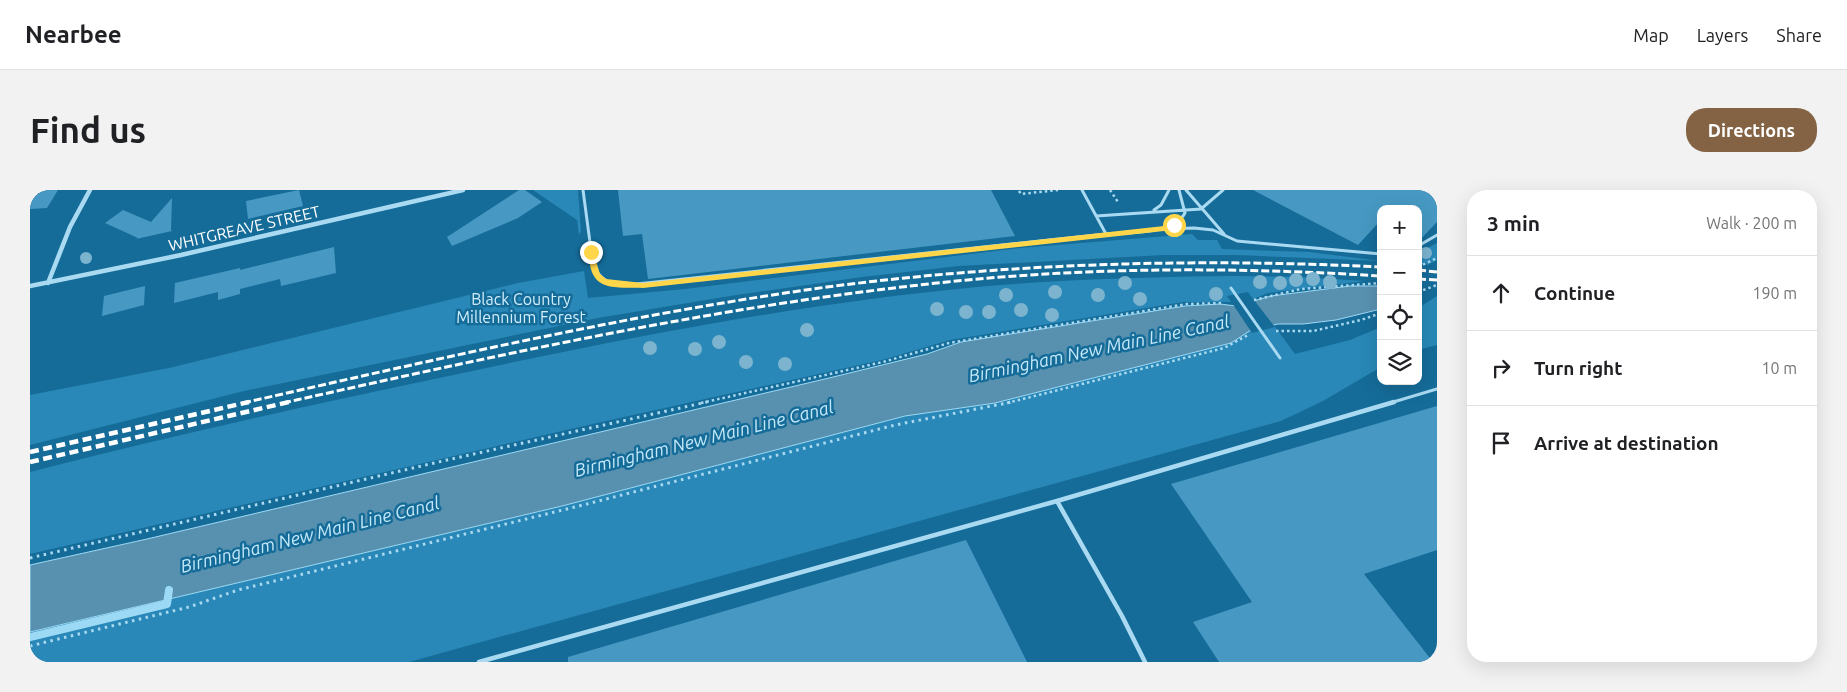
<!DOCTYPE html>
<meta charset="utf-8">
<style>
:root{--surface:#fff;--page:#f2f2f2;--text:#202124;--muted:#757577;--line:#e0e0e0;--accent:#846344}
body{margin:0;font-family:Ubuntu,sans-serif;background:var(--page);color:var(--text)}
.controls{position:absolute;right:15px;top:15px;display:grid;overflow:hidden;border-radius:10px;box-shadow:0 5px 20px #0002}
.controls button{width:45px;height:45px;display:grid;place-items:center;padding:0;border:0;border-bottom:1px solid var(--line);background:var(--surface);color:var(--text);font:25px sans-serif}
.stop{position:absolute;width:15px;height:15px;margin:-11px;border:4px solid #ffd54a;border-radius:50%;background:#fff}
.stop.end{background:#ffd54a;border-color:#fff;box-shadow:0 1px 5px #0008}
.list{margin:0;padding:0;list-style:none}
h2{display:flex;justify-content:space-between;align-items:center;height:65px;margin:0;padding:0 20px;font-size:21px}
h2 small{font-size:16px;font-weight:400;color:var(--muted)}
.list li{display:grid;grid-template-columns:32px 1fr auto;gap:15px;align-items:center;box-sizing:border-box;height:75px;padding:0 20px;border-top:1px solid var(--line)}
.list b{display:block;font-size:19px;white-space:nowrap}
.list em{font-size:16px;font-style:normal;color:var(--muted)}
.icon{flex:none;width:28px;height:28px;fill:none;stroke:currentColor;stroke-width:2;stroke-linecap:round;stroke-linejoin:round}
.map{position:relative;flex:none;width:1407px;height:472px;overflow:hidden;border-radius:20px}
header{display:flex;align-items:center;gap:30px;box-sizing:border-box;height:70px;padding:0 25px;background:var(--surface);border-bottom:1px solid var(--line)}
header strong{font-size:24px}
nav{display:flex;gap:28px;margin-inline-start:auto;font-size:18px}
.intro{display:flex;align-items:center;justify-content:space-between;box-sizing:border-box;height:120px;padding:0 30px}
h1{margin:0;font-size:35px}
.button{padding:12px 22px;border-radius:20px;background:var(--accent);color:#fff;font-size:18px;font-weight:700}
main{display:flex;gap:30px;padding:0 30px}
aside{flex:1;background:var(--surface);border-radius:20px;box-shadow:0 5px 20px #0002}
.map>svg:first-child{display:block}
.green{fill:#2988b7}
.water{fill:#5891b0;stroke:#9cd9f5}
.pier{fill:#156c99}
.lines{fill:none;stroke-linecap:round;stroke-linejoin:round}
.stream{stroke:#9cd9f5;stroke-width:8}
.building{fill:#4799c3}
.path-far1{stroke:#a9daf2;stroke-width:2.5;stroke-dasharray:2.5 3;stroke-linecap:butt}
.path{stroke:#a9daf2;stroke-width:3;stroke-dasharray:2.5 4.5;stroke-linecap:butt}
.lane-far1{stroke:#a9daf2;stroke-width:3}
.lane{stroke:#a9daf2;stroke-width:4.5}
.street{stroke:#a9daf2;stroke-width:4.5}
.rail-far1{stroke:#fff;stroke-width:3;stroke-dasharray:8 3;stroke-linecap:butt}
.rail{stroke:#fff;stroke-width:4.5;stroke-dasharray:9 4.5;stroke-linecap:butt}
.lane-bridge{stroke:#a9daf2;stroke-width:3}
.tree{fill:#7cb4cf}
.route{fill:#ffd54a}
.labels{text-anchor:middle;stroke-width:5;stroke-linejoin:round;paint-order:stroke}
.street-label{font-size:16px;fill:#fff;stroke:#156c99}
.park-label{font-size:16px;fill:#d1eefc;stroke:#156c99}
.water-label{font-size:18px;font-style:italic;fill:#c5e9fa;stroke:#156c99}
</style>
<header>
<strong>Nearbee</strong>
<nav><a>Map</a><a>Layers</a><a>Share</a></nav>
</header>
<div class="intro"><h1>Find us</h1><a class="button">Directions</a></div>
<main>
<div class="map">
<svg width="1407" height="472" viewBox="0 0 1407 472">
<rect width="100%" height="100%" fill="#156c99"/>
<!-- green -->
<path class="green" d="M503,0h45l3,41 -2,4 -2,-15z
M1162,44l6,6h19l5,9 87,3 72,9 -144,-6h-73l-205,11 -97,11 -132,19 -132,22 -354,73 -214,54v-50l139,-27 349,-85 66,-12 4,27 97,-9 335,-41z
M1407,53v17l-9,5 -10,-1v-11z
M1206,86l63,1 66,4 -97,12 -15,6 -5,-7 -21,4 4,6h-48l-233,38 -68,20 -285,63 -567,131v-82c137,-35 275,-66 414,-95 176,-38 353,-73 533,-90 86,-8 173,-10 259,-11z
M1407,106v49l-19,5v-42z
M1243,134l22,30 55,-14 31,-13v40l-58,34 -42,20 -872,241h-379v-30l532,-126 343,-90 90,-13 236,-60 19,-14z"/>
<!-- water -->
<path class="water" d="M1320,96h31v23l-45,11 -33,4h-25l-27,6 -20,13 -236,60 -90,13 -343,90 -532,126v-67l117,-26 682,-161 98,-24 34,-12 224,-36 35,-2 16,2 35,-10z"/>
<!-- pier -->
<path class="pier" d="M1393,74l14,2v19h-19v-18z
M1224,110l21,27 -23,6 -20,-30z"/>
<g class="lines">
<!-- stream -->
<path class="stream" d="M0,447l137,-33 2,-14"/>
</g>
<!-- building -->
<path class="building" d="M4,0h24l-11,18 -17,1v-12z
M269,0l4,16 -55,13 -2,-18z
M489,0h6l17,12 -24,16 -66,28 -5,-9z
M588,0h373l24,46 -367,43 -6,-45 -19,2z
M1223,0h184v32l-19,20v-33h-37v11l-23,25z
M142,8l-1,32 1,1 -36,8 2,-1 -33,-15 18,-13 28,12z
M304,57l2,26 -55,13 -1,-7 -40,10v5l-22,6v-8l-44,11 1,-20 65,-15v2z
M115,96l-1,19 -42,11 2,-20z
M1407,216v144l-73,24 69,88h-214l-26,-40 59,-20 -81,-118z
M936,350l61,122h-459v-5z"/>
<g class="lines">
<!-- path-far1 -->
<path class="path-far1" d="M1080,0l8,12
M989,1l2,3 37,-4
M1388,77l19,-9
M1388,102l19,-7
M1224,110l47,-11 80,-6
M1246,141h37l48,-11 20,-7
M671,213l182,-41 66,-19 238,-39 37,-1
M977,213l217,-55 24,-13"/>
<!-- path -->
<path class="path" d="M0,368l417,-98 260,-58
M0,456l159,-39 49,-17 341,-84 316,-81 117,-23"/>
<!-- lane-far1 -->
<path class="lane-far1" d="M553,0l10,75c7,15 17,20 34,20l479,-51 -24,-44
M1156,0l38,44
M1124,20l7,-5 8,-15
M1066,26l105,-7 22,-19
M1134,39l30,-1 19,2 24,11 144,13
M1076,44c22,-2 67,1 79,-21l-6,-23
M1388,56l19,-11
M1360,213l47,-14"/>
<!-- lane -->
<path class="lane" d="M1027,311l65,115 23,46
M449,472l578,-161 337,-99"/>
<!-- street -->
<path class="street" d="M18,93l22,-56 20,-37
M0,96l151,-31 282,-65"/>
<!-- rail-far1 -->
<path class="rail-far1" d="M1388,80l19,2
M1388,89l19,1
M213,213c194,-44 388,-89 584,-116 184,-24 369,-29 554,-20
M253,213c220,-49 440,-98 664,-121 144,-15 289,-15 434,-6"/>
<!-- rail -->
<path class="rail" d="M0,262l219,-50
M0,272l259,-60"/>
<!-- lane-bridge -->
<path class="lane-bridge" d="M1201,98l49,70"/>
</g>
<!-- trees -->
<g class="tree">
<circle cx="1396" cy="63" r="6"/>
<circle cx="56" cy="68" r="6"/>
<circle cx="1283" cy="89" r="7"/>
<circle cx="1266" cy="90" r="7"/>
<circle cx="1230" cy="92" r="7"/>
<circle cx="1300" cy="92" r="7"/>
<circle cx="1095" cy="93" r="7"/>
<circle cx="1250" cy="93" r="7"/>
<circle cx="1025" cy="102" r="7"/>
<circle cx="1186" cy="104" r="7"/>
<circle cx="976" cy="105" r="7"/>
<circle cx="1068" cy="105" r="7"/>
<circle cx="1110" cy="109" r="7"/>
<circle cx="907" cy="119" r="7"/>
<circle cx="991" cy="120" r="7"/>
<circle cx="936" cy="122" r="7"/>
<circle cx="959" cy="122" r="7"/>
<circle cx="1022" cy="125" r="7"/>
<circle cx="777" cy="140" r="7"/>
<circle cx="689" cy="152" r="7"/>
<circle cx="620" cy="158" r="7"/>
<circle cx="665" cy="159" r="7"/>
<circle cx="716" cy="172" r="7"/>
<circle cx="755" cy="174" r="7"/>
</g>
<!-- route -->
<path class="route" d="M1144,33l4,2 -1,2 -13,4 -521,57c-15,-1 -41,3 -49,-12 -4,-6 -5,-17 -6,-24l5,-1 7,23 6,5 37,4 521,-57z"/>
<g class="labels">
<!-- street labels -->
<g class="street-label">
<text transform="translate(214 38) rotate(-13)" y="6">WHITGREAVE STREET</text>
</g>
<!-- park labels -->
<g class="park-label">
<text x="491" y="115">Black Country<tspan x="491" dy="18">Millennium Forest</tspan></text>
</g>
<!-- water labels -->
<g class="water-label">
<text transform="translate(1069 159) rotate(-12)" y="6">Birmingham New Main Line Canal</text>
<text transform="translate(674 249) rotate(-14)" y="6">Birmingham New Main Line Canal</text>
<text transform="translate(280 345) rotate(-14)" y="6">Birmingham New Main Line Canal</text>
</g>
</g>
</svg>
<div class="controls">
<button>+</button>
<button>−</button>
<button><svg class="icon" aria-label="locate" viewBox="0 0 24 24"><circle cx="12" cy="12" r="6"/><path d="M12 2v4M12 18v4M2 12h4M18 12h4"/></svg></button>
<button><svg class="icon" aria-label="layers" viewBox="0 0 24 24"><path d="M12 4l9 5-9 5-9-5zM3 14l9 5 9-5"/></svg></button>
</div>
<div class="stop" style="left:1144px;top:35px"></div>
<div class="stop end" style="left:561px;top:62px"></div>
</div>
<aside>
<h2>3 min<small>Walk · 200 m</small></h2>
<ul class="list">
<li><svg class="icon" aria-label="ahead" viewBox="0 0 24 24"><path d="M12 20V5M6 11l6-6 6 6"/></svg><div><b>Continue</b></div><em>190 m</em></li>
<li><svg class="icon" aria-label="right" viewBox="0 0 24 24"><path d="M7 20v-9h11M14 6l5 5-5 5"/></svg><div><b>Turn right</b></div><em>10 m</em></li>
<li><svg class="icon" aria-label="arrive" viewBox="0 0 24 24"><path d="M6 21V4h12l-3 4 3 4H6"/></svg><div><b>Arrive at destination</b></div></li>
</ul>
</aside>
</main>
